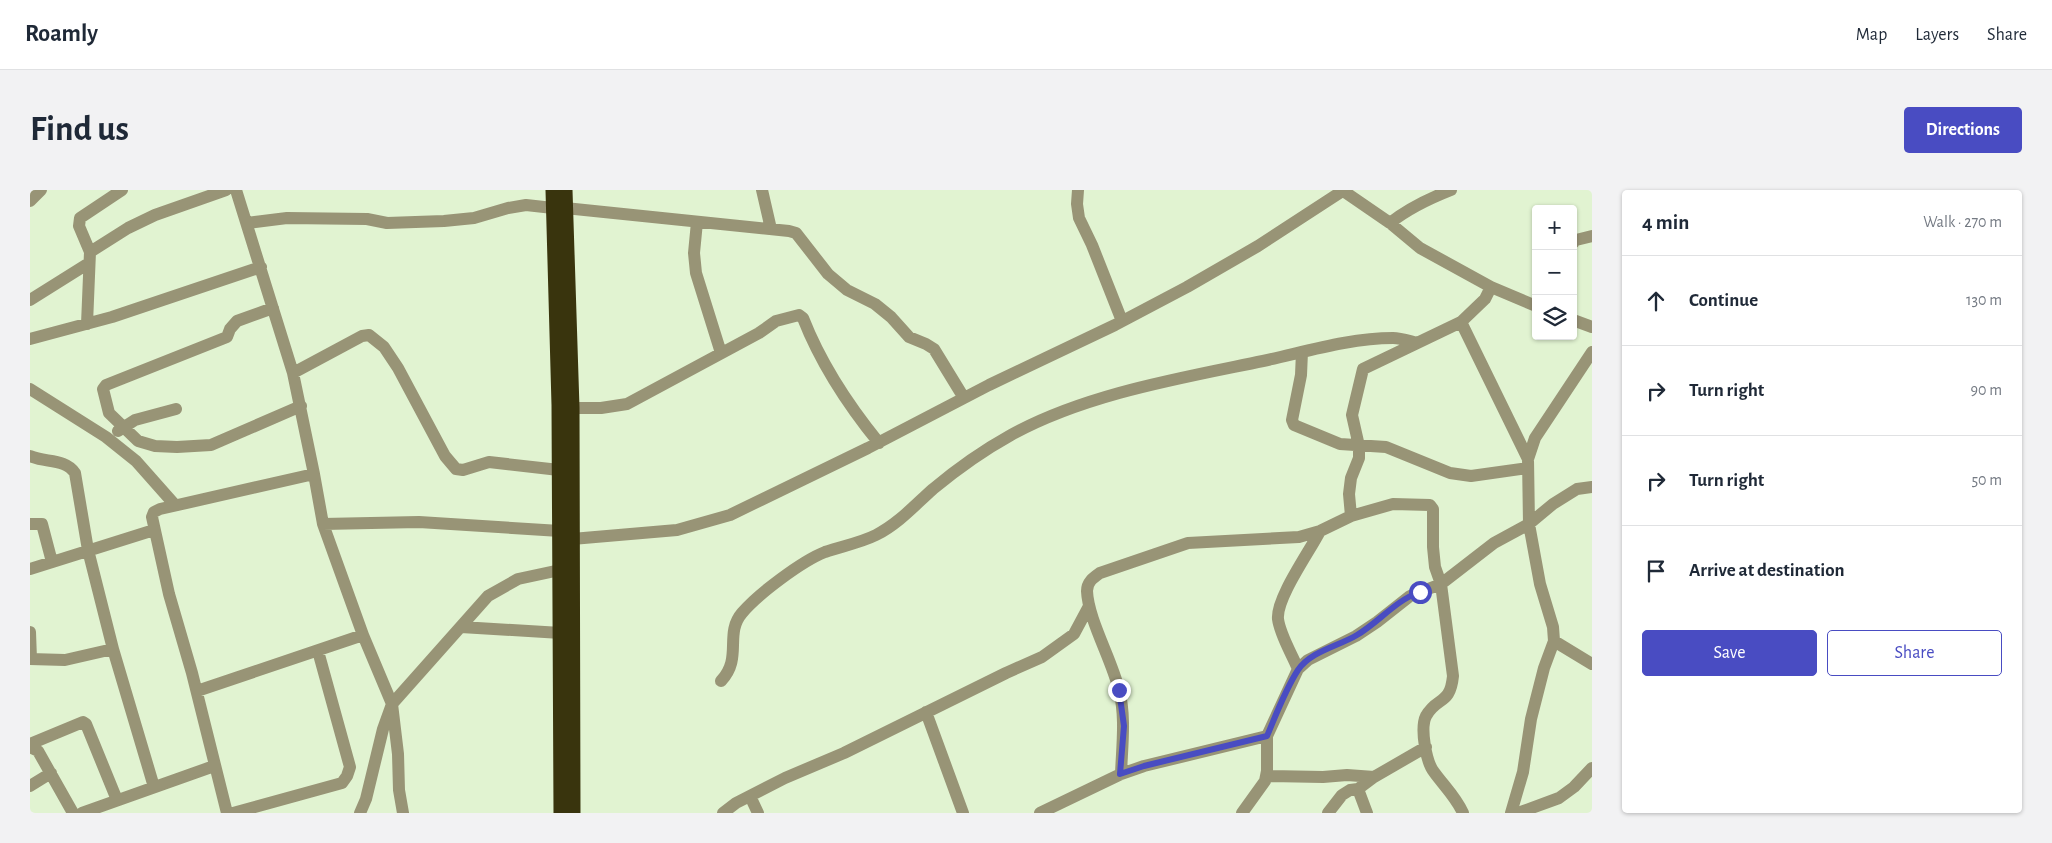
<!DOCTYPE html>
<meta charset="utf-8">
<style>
:root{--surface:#fff;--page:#f2f2f3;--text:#1f2937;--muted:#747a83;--line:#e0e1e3;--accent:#494cc2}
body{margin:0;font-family:"Alegreya Sans",sans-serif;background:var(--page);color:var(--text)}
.controls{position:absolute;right:15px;top:15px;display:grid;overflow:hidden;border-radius:5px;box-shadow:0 1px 4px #0004}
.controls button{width:45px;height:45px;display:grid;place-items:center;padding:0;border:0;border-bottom:1px solid var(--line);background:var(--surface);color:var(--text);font:25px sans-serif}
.stop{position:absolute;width:15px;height:15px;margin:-11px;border:4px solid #494cc2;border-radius:50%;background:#fff}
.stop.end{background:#494cc2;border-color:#fff;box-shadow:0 1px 5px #0008}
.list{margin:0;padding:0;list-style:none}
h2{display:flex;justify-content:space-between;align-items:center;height:65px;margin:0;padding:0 20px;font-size:21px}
h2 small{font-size:16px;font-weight:400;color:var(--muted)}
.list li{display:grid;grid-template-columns:32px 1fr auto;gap:15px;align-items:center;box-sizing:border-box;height:90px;padding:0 20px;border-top:1px solid var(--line)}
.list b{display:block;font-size:19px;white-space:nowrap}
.list em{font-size:16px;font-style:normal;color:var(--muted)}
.actions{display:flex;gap:10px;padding:15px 20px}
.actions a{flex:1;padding:11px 0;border:1px solid var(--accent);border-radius:5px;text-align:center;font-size:18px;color:var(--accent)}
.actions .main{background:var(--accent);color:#fff}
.icon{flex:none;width:28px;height:28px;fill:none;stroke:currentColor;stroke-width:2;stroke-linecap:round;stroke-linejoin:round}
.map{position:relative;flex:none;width:1562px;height:623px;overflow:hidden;border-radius:5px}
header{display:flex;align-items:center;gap:30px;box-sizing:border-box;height:70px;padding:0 25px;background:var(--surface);border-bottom:1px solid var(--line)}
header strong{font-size:24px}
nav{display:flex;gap:28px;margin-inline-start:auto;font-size:18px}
.intro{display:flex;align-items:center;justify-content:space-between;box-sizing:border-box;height:120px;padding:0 30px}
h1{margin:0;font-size:35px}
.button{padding:12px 22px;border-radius:5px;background:var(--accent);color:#fff;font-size:18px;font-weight:700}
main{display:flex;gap:30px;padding:0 30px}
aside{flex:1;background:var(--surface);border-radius:5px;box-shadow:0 1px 4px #0004}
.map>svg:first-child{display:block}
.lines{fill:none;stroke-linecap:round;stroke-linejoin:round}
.minor{stroke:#989476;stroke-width:12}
.highway{stroke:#39340d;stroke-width:15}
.route{stroke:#494cc2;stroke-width:6}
</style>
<header>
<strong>Roamly</strong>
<nav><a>Map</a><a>Layers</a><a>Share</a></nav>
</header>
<div class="intro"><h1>Find us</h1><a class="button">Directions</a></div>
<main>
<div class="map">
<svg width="1562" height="623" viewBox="0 0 1562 623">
<rect width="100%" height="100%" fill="#e1f3d1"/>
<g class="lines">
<!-- minor -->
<path class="minor" d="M206,0l57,183 21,101 9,50 40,111 29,69 6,50 1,36 4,23
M732,0l9,39
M1048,0l-1,14 2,14 13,27 30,76
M1312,0l48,33 30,25 71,39 45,19
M0,11l11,-11
M535,18l224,23 7,2 32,41 19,16 28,14 16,13 18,20 17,7 8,5 30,49
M667,32l-3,31 2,20 25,80
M217,33l40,-5 80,1 20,4 57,-2 30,-3 34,-10 18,-3 27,3
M1360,33c19,-15 38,-24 61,-33
M1543,53l3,-3 16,-4
M60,62l38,-24 27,-13 71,-25
M0,110l59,-37
M243,118l-36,13 -7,8 -3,8 -121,48 -3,4 6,24 29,28 17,5 22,1 34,-2 90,-39
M1543,130l19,7
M1431,132l67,137
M57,134l3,-72 -11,-26 1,-8 42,-28
M0,149l82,-22 149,-50
M1272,162l-1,23 -9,45 2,5 46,19 46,3 64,26 21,3 57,-8
M263,183l69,-37 7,-1 15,12 14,21 47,88 11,13 7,1 26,-8 70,8
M0,199l76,48 30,24 39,44
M542,218h29l26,-4 132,-71 17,-12 23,-6 4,3c18,46 45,87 76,125
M88,241l17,-11 41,-11
M0,266c15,7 35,2 45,17l13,77 25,99 41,138
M1321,326l-2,-22 2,-16 8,-20v-12l-7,-31 11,-46 98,-47 24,-23 6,-12
M0,334h12l10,38
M293,334l96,-2 141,9
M542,349l105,-9 53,-15 138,-67 121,-63 126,-60 72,-38 71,-41 86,-56
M0,379l124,-39
M431,437l100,6
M0,442l1,27
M1524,451l38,23
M0,469l35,1 48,-11
M1268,479c-6,-15 -18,-34 -20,-50 -2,-21 32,-68 42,-88
M691,491c22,-23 3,-47 21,-68 16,-19 60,-52 83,-61 17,-6 35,-9 51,-17 22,-11 39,-30 57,-46 24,-20 51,-39 78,-54 74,-41 170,-57 252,-74 42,-9 87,-23 130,-23 8,0 16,3 24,5
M167,501l166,-56
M896,522l37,101
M0,554l53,-22 3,2 31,76
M0,557l8,4 35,62
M1091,584c1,-28 5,-57 -2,-84 -7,-30 -31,-71 -32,-99 0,-9 6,-13 13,-18l88,-30 111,-6 21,-6 31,-15 42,-12 37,1 3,4v38l2,20 6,17 12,92c-3,30 -16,20 -27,40 -6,12 0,46 8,56 10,14 22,25 29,41
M1236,586l57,1 24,-2 27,2
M0,596l21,-13
M1328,599l9,24
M720,606l8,17
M52,623l132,-47
M197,623l-35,-140 -23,-79 -17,-77 2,-5 6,-3 154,-35
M203,623l109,-30 5,-7 3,-9 -32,-116
M330,623l6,-14 17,-70 9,-25 96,-108 30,-17 42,-9
M693,623l13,-10 49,-25 59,-25 162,-80 36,-16 32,-23 15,-28
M1010,623l81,-39 23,-8 123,-30
M1212,623l23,-32 2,-10v-35l31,-67 10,-9 48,-24 21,-14 33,-26 31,-12 53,-41 35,-19 24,-20 24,-15 15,-2
M1298,623l14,-18 8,-5 8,-1 16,-12 52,-30
M1481,623l12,-41 8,-53 13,-51 10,-27 -1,-14 -13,-43 -11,-60 -1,-65 7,-21 57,-86
M1488,623l41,-15 15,-11 18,-19"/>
<!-- highway -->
<path class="highway" d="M523,0l6,215 2,408
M535,0l7,218 1,405"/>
</g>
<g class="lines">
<!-- route -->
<path class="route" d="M1089,500l5,36 -4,48 24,-8 123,-30c9,-21 18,-46 31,-66 13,-19 41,-24 59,-35 22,-13 39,-35 63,-43"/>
</g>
</svg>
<div class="controls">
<button>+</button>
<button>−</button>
<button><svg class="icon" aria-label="layers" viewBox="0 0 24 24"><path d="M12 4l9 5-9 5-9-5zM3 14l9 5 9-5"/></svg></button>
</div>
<div class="stop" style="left:1390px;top:402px"></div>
<div class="stop end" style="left:1089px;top:500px"></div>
</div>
<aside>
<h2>4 min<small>Walk · 270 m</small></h2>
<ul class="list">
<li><svg class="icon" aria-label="ahead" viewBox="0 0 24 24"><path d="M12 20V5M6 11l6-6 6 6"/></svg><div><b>Continue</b></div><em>130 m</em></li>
<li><svg class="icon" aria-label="right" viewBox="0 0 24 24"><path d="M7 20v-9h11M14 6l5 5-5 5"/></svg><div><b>Turn right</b></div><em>90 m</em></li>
<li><svg class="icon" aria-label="right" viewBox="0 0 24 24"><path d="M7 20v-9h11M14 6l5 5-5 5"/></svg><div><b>Turn right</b></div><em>50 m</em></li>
<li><svg class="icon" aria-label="arrive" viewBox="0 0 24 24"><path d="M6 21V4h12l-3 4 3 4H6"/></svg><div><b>Arrive at destination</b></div></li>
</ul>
<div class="actions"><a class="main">Save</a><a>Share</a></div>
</aside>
</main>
